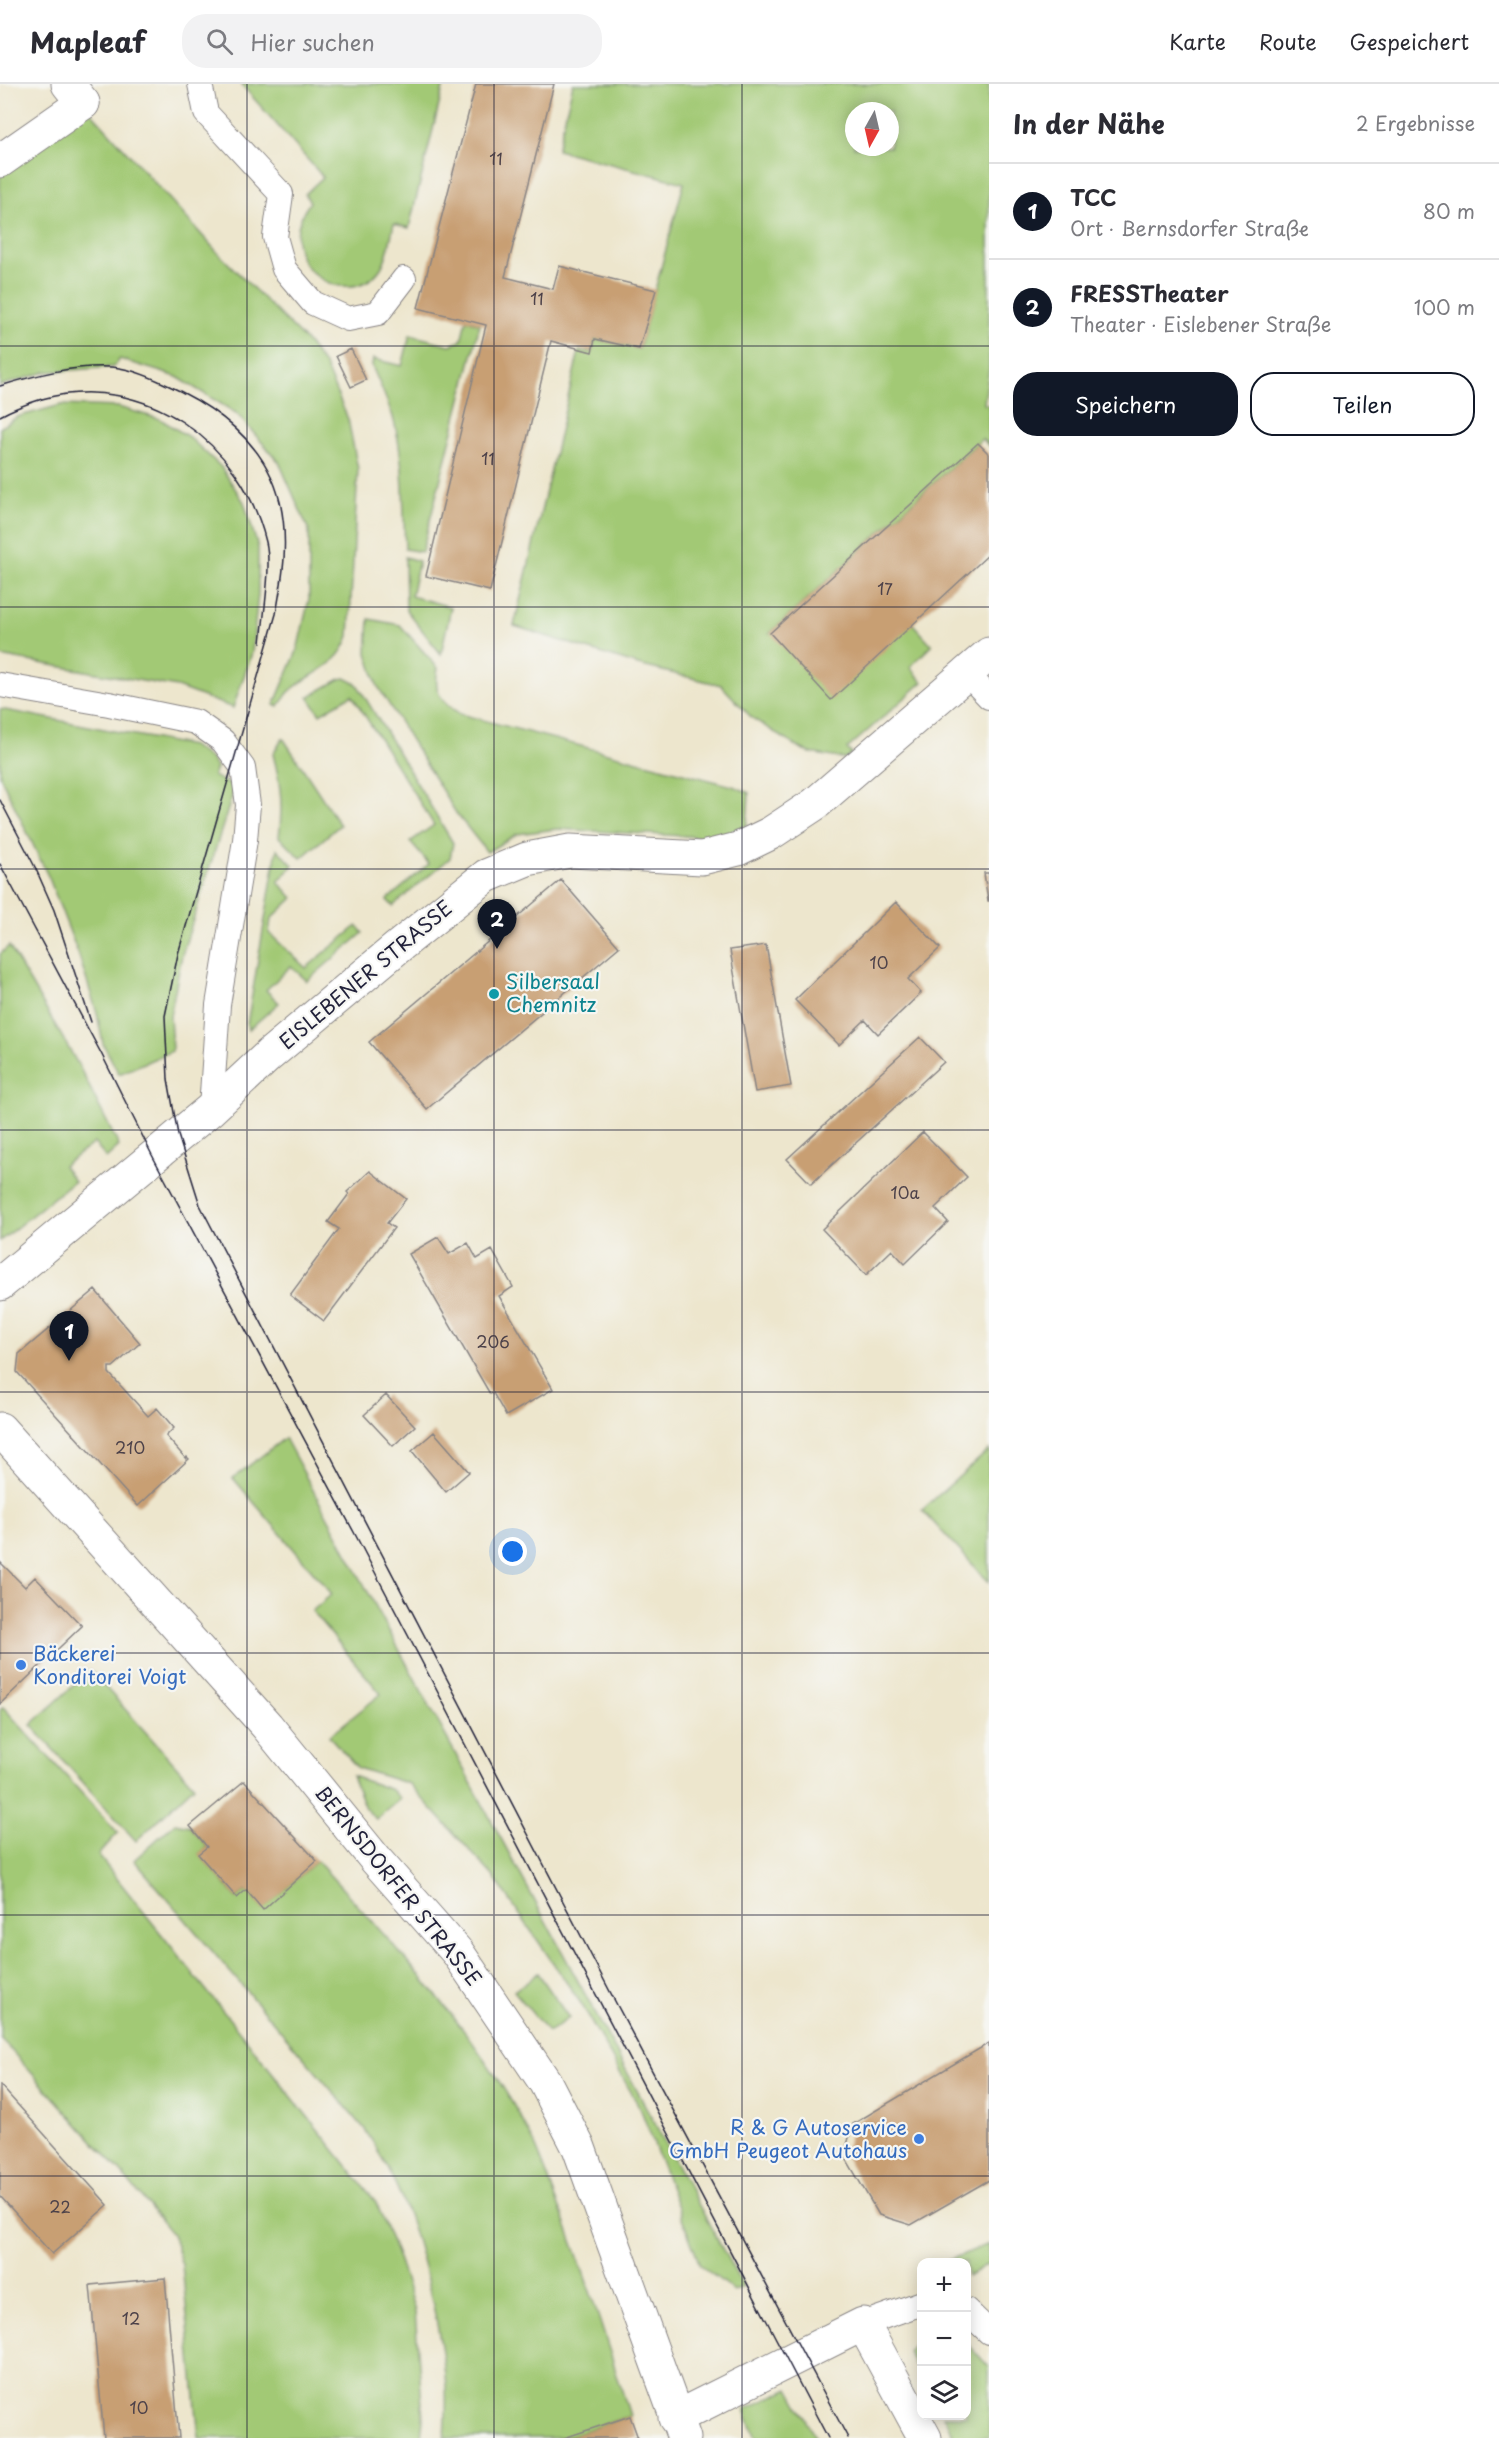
<!DOCTYPE html>
<html lang="de">
<meta charset="utf-8">
<style>
:root{--surface:#fff;--page:#f2f2f3;--text:#2b2b33;--muted:#7c7c81;--line:#e1e1e2;--accent:#111827}
body{margin:0;font-family:"Playpen Sans",sans-serif;background:var(--page);color:var(--text)}
.controls{position:absolute;right:18px;bottom:18px;display:grid;overflow:hidden;border-radius:12px;box-shadow:0 3px 15px #0003}
.controls button{width:54px;height:54px;display:grid;place-items:center;padding:0;border:0;border-bottom:2px solid var(--line);background:var(--surface);color:var(--text);font:30px sans-serif}
.compass{position:absolute;left:845px;top:18px;width:54px;height:54px;border-radius:50%;background:var(--surface);box-shadow:0 3px 15px #0003;rotate:188deg}
.you{position:absolute;left:513px;top:1468px;width:21px;height:21px;margin:-15px;border:4px solid #fff;border-radius:50%;background:#1a73e8;box-shadow:0 0 0 9px #1a73e833}
.badge{display:grid;place-items:center;width:39px;height:39px;border-radius:50%;background:var(--accent);color:#fff;font-size:20px;font-weight:700}
.pin{position:absolute;translate:-50% -50px;filter:drop-shadow(0 2px 3px #0008)}
.pin::after{content:'';position:absolute;top:32px;width:21px;height:18px;background:inherit;clip-path:polygon(0 0,100% 0,50% 100%)}
.list{margin:0;padding:0;list-style:none}
h2{display:flex;justify-content:space-between;align-items:center;height:78px;margin:0;padding:0 24px;font-size:26px}
h2 small{font-size:20px;font-weight:400;color:var(--muted)}
.list li{display:grid;grid-template-columns:39px 1fr auto;gap:18px;align-items:center;box-sizing:border-box;height:96px;padding:0 24px;border-top:2px solid var(--line)}
.list b{display:block;font-size:22px;white-space:nowrap}
.list p{margin:0;font-size:20px;white-space:nowrap;color:var(--muted)}
.list em{font-size:20px;font-style:normal;color:var(--muted)}
.actions{display:flex;gap:12px;padding:18px 24px}
.actions a{flex:1;padding:14px 0;border:2px solid var(--accent);border-radius:24px;text-align:center;font-size:21px;color:var(--accent)}
.actions .main{background:var(--accent);color:#fff}
.icon{flex:none;width:33px;height:33px;fill:none;stroke:currentColor;stroke-width:2;stroke-linecap:round;stroke-linejoin:round}
.map{position:relative;flex:none;width:989px;height:2354px;overflow:hidden}
header{display:flex;align-items:center;gap:36px;box-sizing:border-box;height:84px;padding:0 30px;background:var(--surface);border-bottom:2px solid var(--line)}
header strong{font-size:28px}
nav{display:flex;gap:33px;margin-inline-start:auto;font-size:21px}
.search{width:420px;height:54px;background:var(--page);display:flex;align-items:center;gap:15px;box-sizing:border-box;padding:0 21px;border-radius:24px;color:var(--muted);font-size:22px}
main{display:flex}
aside{flex:1;background:var(--surface)}
.map>svg:first-child{display:block}
.green{fill:#a2c974;stroke:#627658;stroke-width:1.5;fill-rule:evenodd}
.building{fill:#c89f73}
.lines{fill:none;stroke-linecap:round;stroke-linejoin:round}
.lane-casing{stroke:#888484;stroke-width:26}
.street-casing{stroke:#888484;stroke-width:35}
.secondary-casing{stroke:#888484;stroke-width:35}
.lane{stroke:#fff;stroke-width:24}
.street{stroke:#fff;stroke-width:33}
.secondary{stroke:#fff;stroke-width:33}
.tram{stroke:#22223b;stroke-width:1.5}
.grid{fill:none;stroke:#22223b;stroke-width:1.5;stroke-opacity:0.55}
.culture-dot{fill:#0f9aa8;stroke:#f6f6f2;stroke-width:2}
.shop-dot{fill:#3f7fe0;stroke:#f6f6f2;stroke-width:2}
.labels{text-anchor:middle;stroke-width:4.5;stroke-linejoin:round;paint-order:stroke}
.number-label{font-size:16px;fill:#4c4149}
.street-label{font-size:20px;fill:#22223b;stroke:#f6f6f2}
.culture-label{font-size:20px;fill:#0d838f;stroke:#f6f6f2;text-anchor:start}
.shop-label{font-size:20px;fill:#366cbe;stroke:#f6f6f2;text-anchor:start}
</style>
<header>
<strong>Mapleaf</strong>
<div class="search"><svg class="icon" aria-label="search" viewBox="0 0 24 24"><circle cx="10" cy="10" r="6"/><path d="M15 15l6 6"/></svg>Hier suchen</div>
<nav><a>Karte</a><a>Route</a><a>Gespeichert</a></nav>
</header>
<main>
<div class="map">
<svg width="989" height="2354" viewBox="0 0 989 2354">
<rect width="100%" height="100%" fill="#f6f6f2"/>
<filter id="ink" filterUnits="userSpaceOnUse"><feTurbulence type="fractalNoise" baseFrequency=".0167" numOctaves="2"/><feDisplacementMap in="SourceGraphic" scale="12" xChannelSelector="R" yChannelSelector="G"/><feConvolveMatrix kernelMatrix="1 2 1 2 8 2 1 2 1" color-interpolation-filters="sRGB"/></filter>
<filter id="wash" filterUnits="userSpaceOnUse"><feTurbulence type="fractalNoise" baseFrequency=".008" numOctaves="4" result="noise"/><feDisplacementMap in="SourceGraphic" scale="24" xChannelSelector="R" yChannelSelector="G"/><feGaussianBlur stdDeviation="1.35" result="paint"/><feColorMatrix in="noise" values="0 0 0 0 0 0 0 0 0 0 0 0 0 0 0 0 0 1.4 0 .05"/><feComposite in="paint" operator="in"/></filter>
<g filter="url(#wash)">
<rect width="100%" height="100%" fill="#ede6cd"/>
<!-- green -->
<path class="green" d="M241,0h203l-35,144 -15,-4c-4,15 -5,31 -13,44 -32,47 -116,-4 -71,-66l-5,-8 18,-17z
M573,0h416v284l-5,36 5,1v41l-7,-7 -212,194 143,-9 19,21 -22,22 13,15 -76,67 5,5 -7,5 -35,-6 -14,-7 -44,-28 -31,-33 -83,-20 -124,-39 65,-275 13,1 3,-13 44,10 45,-166 -127,-33zM854,27h36v36h-36z
M83,19l135,150 89,89 18,24 23,53 10,50 -9,167c-11,32 -37,35 -59,55 -5,5 -8,11 -12,16l-4,-2 23,-54 12,-52v-68l-30,-69 -43,-49 -59,-36 -57,-18 -7,8 -67,5 -46,14v-225z
M466,236l14,4 -58,228 -17,-3c-2,-44 0,-93 -13,-135 -6,-16 -13,-32 -20,-48l1,-7 29,7 8,-31 40,10 11,-4z
M61,321l57,2 42,12 29,18 32,30 23,35 14,45v47l-6,59 -19,55 -56,-21 -177,-31v-228l17,-11z
M405,473l14,4 -8,35 40,11 -10,47 -35,-44z
M369,535l31,6 38,43c-5,24 2,33 22,46l276,73 13,6 -2,32 -28,13 -162,-9 -40,5 -30,18 -31,-39 -79,-128 -10,-32z
M345,594l12,6 96,159 -3,15 -57,48 -6,-6 42,-36 -19,-22 24,-17 -82,-130 -32,19 -12,-17 32,-18z
M0,625l192,37 20,14 4,8 -3,8 22,11 -53,168 -12,61 2,35 -53,23 -16,-30 -6,-31 -18,-57 -30,-78 -49,-102z
M283,654l57,87 -39,33 -22,-21c4,-32 2,-52 -6,-83z
M277,765l16,16 -15,17 15,16 -22,21 -2,14 37,35 51,-42 6,7 -56,48 -16,-15 -25,24 13,13 -31,27 -1,-6z
M9,862l69,118 41,82 -13,12 -12,-15 -31,23 11,15 -74,60v-287z
M285,1354l458,849 -9,4 -34,-26 -59,-155 -59,-105 -88,-128 -85,-93 -51,-16 -29,-32 52,-42 -69,-83 20,-17 -99,-116z
M989,1366v132l-67,-72z
M90,1586l104,116 -58,55 -105,-116z
M3,1623l115,126 -20,22 278,347 23,59 16,50 8,107 -2,20h-222l-17,-173 -10,-31 -52,-63 -120,-133v-328z
M352,1692l40,14 8,9 -24,20 -11,-11z
M175,1739l15,3 17,21 -8,7 38,44 9,-8 17,19 54,-48c76,83 160,171 212,272 11,20 18,43 26,63 29,73 52,146 75,220l-67,22h-118c1,-17 2,-34 1,-50 -2,-34 -9,-67 -17,-100 -15,-63 -29,-105 -65,-160l-230,-268z
M538,1889l31,45 -21,14 -34,-41z
M989,2160v19l-22,14 -1,-15h-22z
M921,2250v44l-13,-27z
M967,2259l22,24v71h-34l-12,-22h23z
M789,2304l27,50h-60l-11,-28z"/>
<g id="blocks">
<!-- building -->
<path class="building" d="M476,0h78l-49,193 48,12 6,-23 97,24 -17,59 -44,-10 -3,13 -41,-11 -61,250 -64,-15 60,-251 -68,-17z
M351,265l15,31 -15,7 -15,-31z
M978,359l11,11v100l-158,146 -61,-67z
M984,789h5v28h-1z
M561,796l58,67 -192,162 -58,-67z
M896,818l44,46 -32,31 13,14 -43,41 -13,-14 -26,25 -44,-45z
M766,861l25,141 -36,6 -25,-142z
M920,953l24,25 -133,122 -24,-25z
M923,1048l44,45 -32,31 13,14 -43,42 -13,-14 -26,25 -44,-46z
M370,1087l36,28 -19,24 7,5 -70,93 -34,-26 49,-66 -11,-7 21,-28 -2,-2z
M438,1153l11,17 19,-11 9,16 15,-9 21,37 -14,9 54,93 -47,27 -13,-23 -3,1 -81,-140z
M95,1206l45,53 -27,24h-4v6l39,43 9,-8 17,20 -8,8 20,23 1,-2 2,2 -51,47 -121,-134 2,-18z
M386,1311l29,31 -22,20 -29,-31z
M434,1348l35,40 -23,20 -34,-41z
M0,1478l25,25 10,-10 47,49 -82,78z
M244,1697l73,80 -54,49 -17,-20 -9,8 -39,-44 9,-7 -17,-21z
M989,1959v137l-78,45 -32,-10 -35,-60 9,-31z
M0,2001l108,120 -56,49 -52,-58z
M165,2194l14,160h-75l-14,-153z
M630,2332l8,22h-74z"/>
</g>
</g>
<g filter="url(#ink)">
<use href="#blocks" fill-opacity="0" stroke="#888484" stroke-width="1.5"/>
<g class="lines">
<!-- lane casing -->
<g class="lane-casing">
<path id="lane" d="M200,0l6,29 75,81 -6,43 9,32 29,34 35,16 30,-6 26,-34
M967,590l22,23
M0,601l109,19 87,18 27,19 20,27 5,37 -3,35 -27,165 -7,104
M966,2226l23,22
M863,2240l59,-21"/>
</g>
<!-- street casing -->
<g class="street-casing">
<path id="street" d="M68,0l15,19
M0,1200l211,-175 58,-54 129,-108 88,-71 41,-17 43,-8 132,7 36,-9 33,-16 44,-29 174,-150
M675,2334l188,-94 62,114"/>
</g>
<!-- secondary casing -->
<g class="secondary-casing">
<path id="secondary" d="M0,77l83,-58
M0,1345l267,297 109,134 82,93 87,129 34,66 105,290"/>
</g>
<!-- lane -->
<use href="#lane" class="lane"/>
<!-- street -->
<use href="#street" class="street"/>
<!-- secondary -->
<use href="#secondary" class="secondary"/>
<!-- tram -->
<path class="tram" d="M0,302c36,-11 73,-21 111,-19 17,1 37,9 52,16 52,23 103,60 117,119 9,39 3,74 -4,112l-98,340 -13,62 3,63 10,56 22,70 417,800 231,433
M0,332c14,-8 26,-12 42,-17 102,-28 200,43 224,143 6,24 -3,75 -5,101
M0,716l35,67 19,43 37,112
M0,780l102,191 50,100 204,381 472,902"/>
</g>
</g>
<!-- grid -->
<path class="grid" d="M247,0v2354M494,0v2354M742,0v2354M0,262h989M0,523h989M0,785h989M0,1046h989M0,1308h989M0,1569h989M0,1831h989M0,2092h989"/>
<!-- markers -->
<circle class="culture-dot" cx="494" cy="910" r="6"/>
<g class="shop-dot">
<circle cx="21" cy="1581" r="6"/>
<circle cx="919" cy="2055" r="6"/>
</g>
<g class="labels">
<!-- number labels -->
<g class="number-label">
<text x="496" y="81">11</text>
<text x="537" y="221">11</text>
<text x="488" y="381">11</text>
<text x="885" y="511">17</text>
<text x="879" y="885">10</text>
<text x="905" y="1115">10a</text>
<text x="493" y="1264">206</text>
<text x="130" y="1370">210</text>
<text x="60" y="2129">22</text>
<text x="131" y="2241">12</text>
<text x="139" y="2330">10</text>
</g>
<!-- street labels -->
<g class="street-label">
<text transform="translate(366 891) rotate(-40)" y="7">EISLEBENER STRASSE</text>
<text transform="translate(398 1802) rotate(51)" y="7">BERNSDORFER STRASSE</text>
</g>
<!-- culture labels -->
<g class="culture-label">
<text x="506" y="905">Silbersaal<tspan x="506" dy="23">Chemnitz</tspan></text>
</g>
<!-- shop labels -->
<g class="shop-label">
<text x="33" y="1577">Bäckerei<tspan x="33" dy="23">Konditorei Voigt</tspan></text>
<text x="907" y="2051" text-anchor="end">R &amp; G Autoservice<tspan x="907" dy="23">GmbH Peugeot Autohaus</tspan></text>
</g>
</g>
</svg>
<div class="controls">
<button>+</button>
<button>−</button>
<button><svg class="icon" aria-label="layers" viewBox="0 0 24 24"><path d="M12 4l9 5-9 5-9-5zM3 14l9 5 9-5"/></svg></button>
</div>
<svg class="compass" viewBox="-18 -18 36 36"><path d="M0-13l5 13h-10z" fill="#e53935"/><path d="M0 13l5-13h-10z" fill="#7c7c81"/></svg>
<div class="you"></div>
<div class="pin badge" style="left:69px;top:1277px">1</div>
<div class="pin badge" style="left:497px;top:865px">2</div>
</div>
<aside>
<h2>In der Nähe<small>2 Ergebnisse</small></h2>
<ul class="list">
<li><span class="badge">1</span><div><b>TCC</b><p>Ort · Bernsdorfer Straße</p></div><em>80 m</em></li>
<li><span class="badge">2</span><div><b>FRESSTheater</b><p>Theater · Eislebener Straße</p></div><em>100 m</em></li>
</ul>
<div class="actions"><a class="main">Speichern</a><a>Teilen</a></div>
</aside>
</main>
